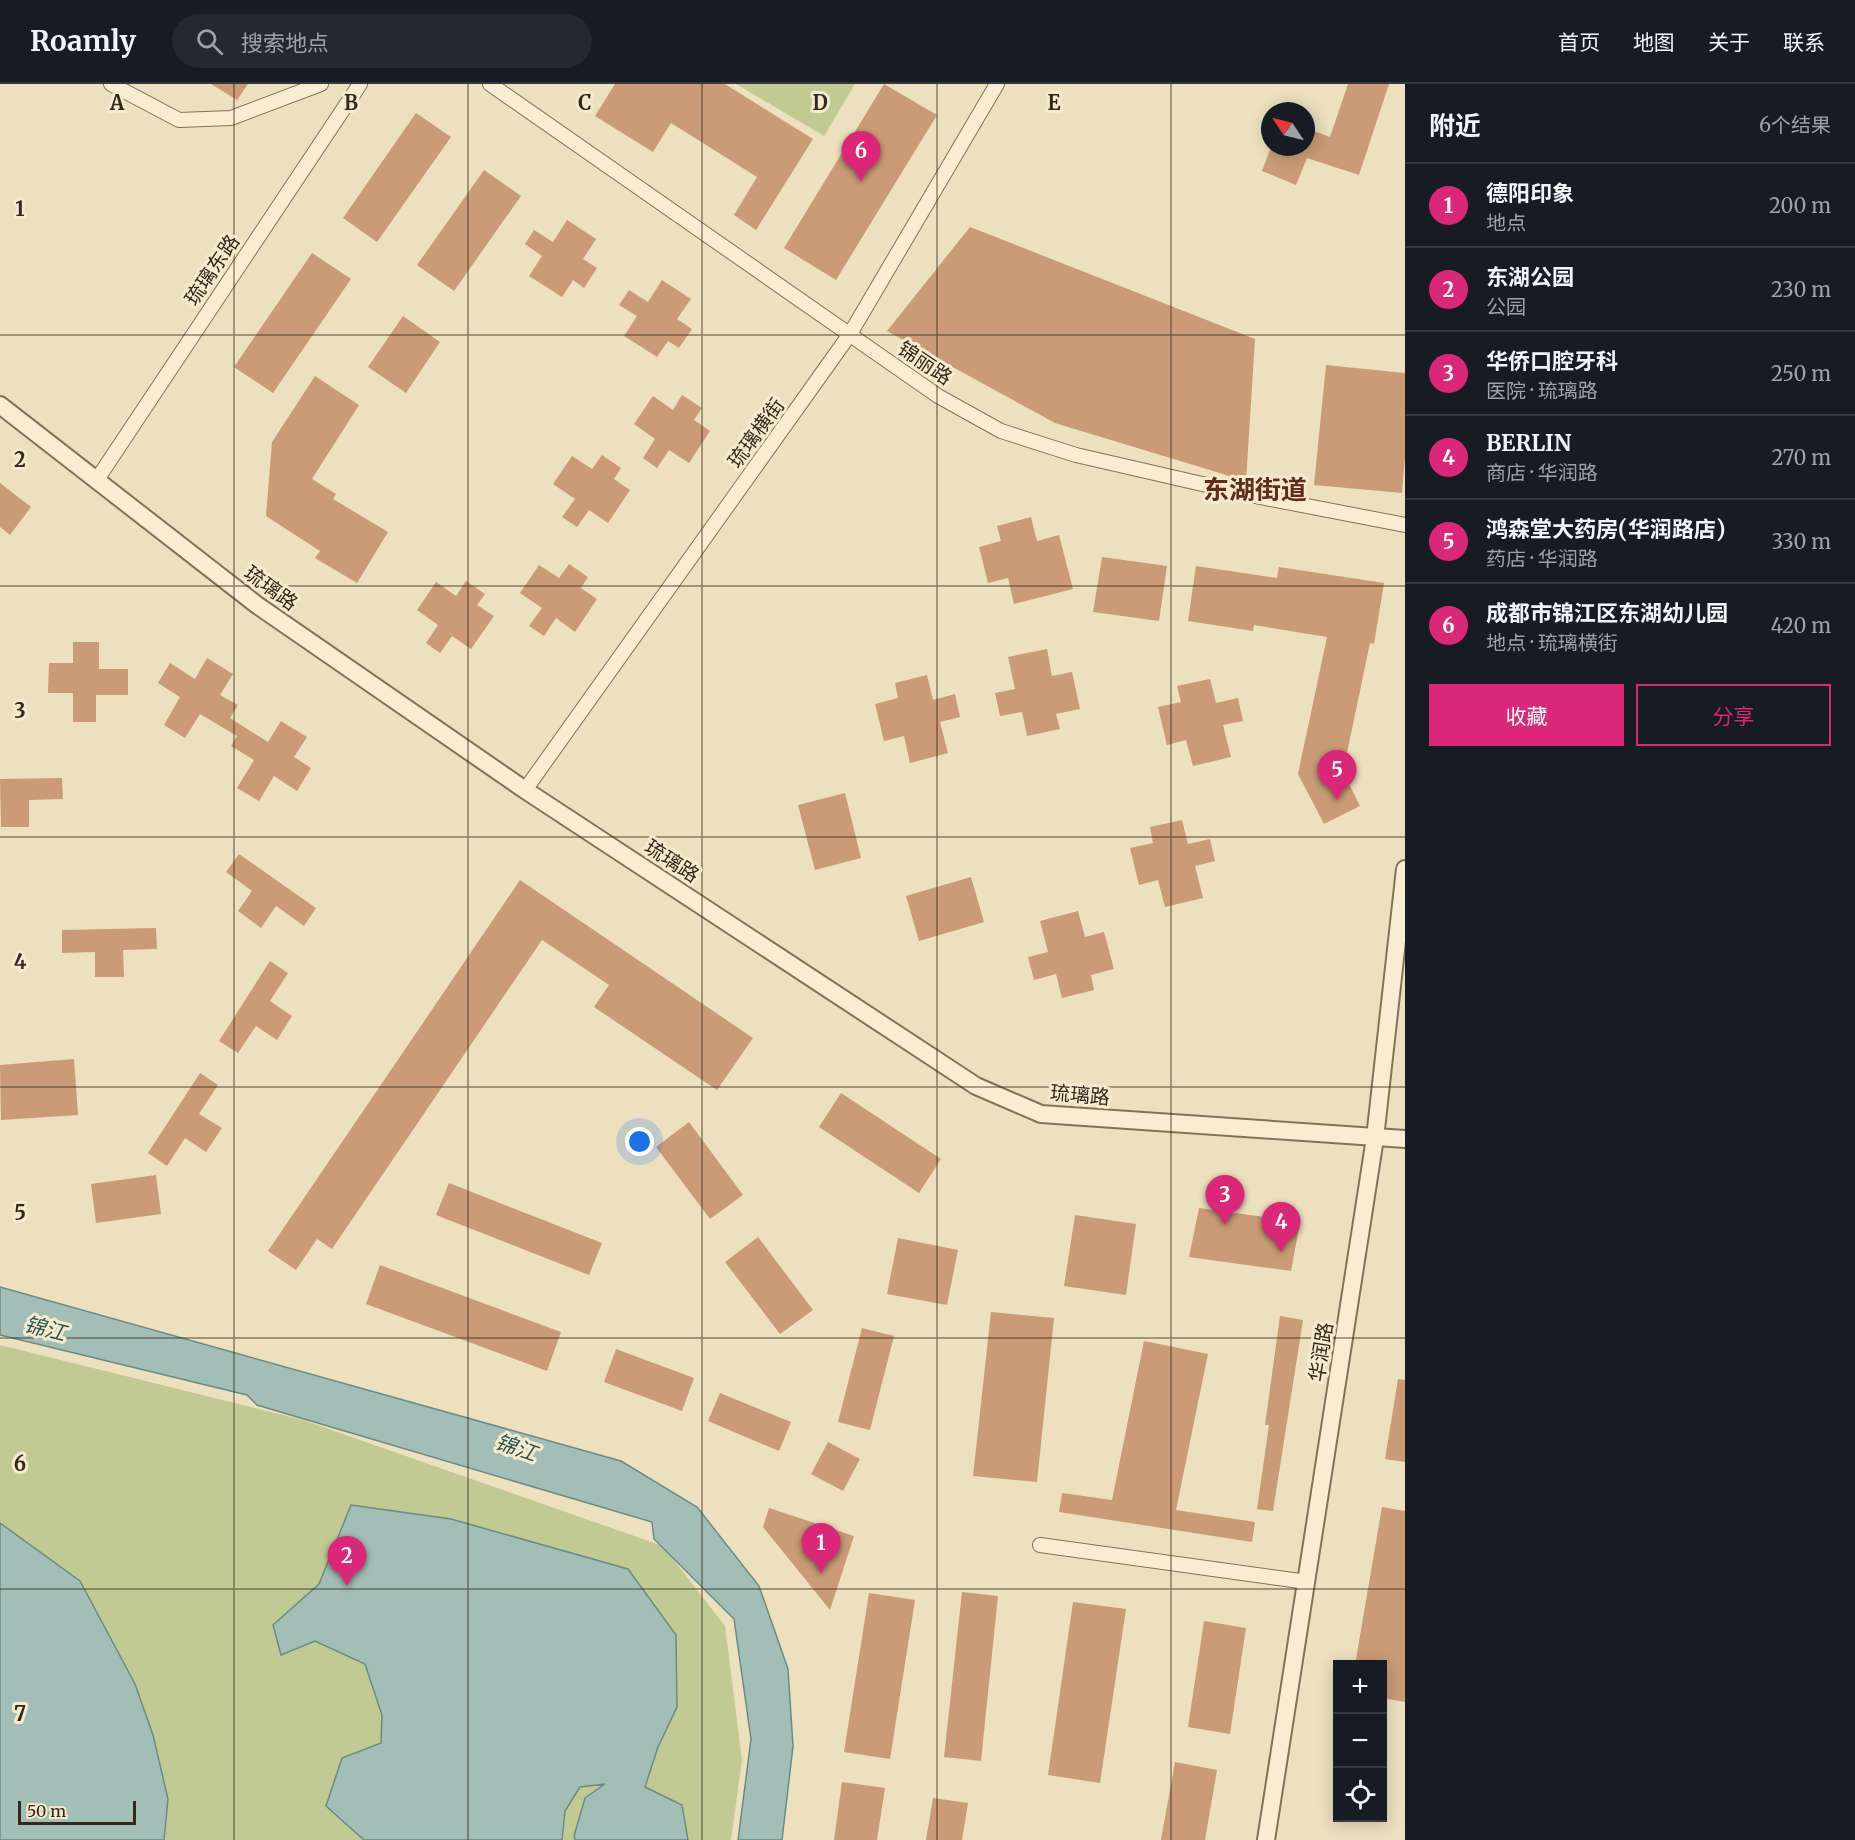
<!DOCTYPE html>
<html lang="zh">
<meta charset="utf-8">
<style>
:root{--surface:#171b24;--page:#242831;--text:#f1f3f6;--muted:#9ea1a6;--line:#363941;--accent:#db2777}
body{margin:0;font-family:Merriweather,"Noto Sans SC",serif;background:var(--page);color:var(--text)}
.controls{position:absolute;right:18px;bottom:18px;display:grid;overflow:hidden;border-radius:0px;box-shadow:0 3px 15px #0003}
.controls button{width:54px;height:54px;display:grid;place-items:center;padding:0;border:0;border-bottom:2px solid var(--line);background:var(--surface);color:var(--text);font:30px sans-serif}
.compass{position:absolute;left:1261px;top:18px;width:54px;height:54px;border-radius:50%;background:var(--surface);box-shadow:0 3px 15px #0003;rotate:305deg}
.scale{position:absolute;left:18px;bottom:15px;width:118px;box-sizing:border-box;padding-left:6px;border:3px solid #34281c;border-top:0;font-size:16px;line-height:21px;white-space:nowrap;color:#34281c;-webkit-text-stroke:4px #f4eace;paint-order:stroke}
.you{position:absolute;left:640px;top:1058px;width:21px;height:21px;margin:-15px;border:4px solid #fff;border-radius:50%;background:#1a73e8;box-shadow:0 0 0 9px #1a73e833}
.badge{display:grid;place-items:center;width:39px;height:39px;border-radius:50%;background:var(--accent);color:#fff;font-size:20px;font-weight:700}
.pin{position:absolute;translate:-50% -50px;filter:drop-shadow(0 2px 3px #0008)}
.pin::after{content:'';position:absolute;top:32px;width:21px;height:18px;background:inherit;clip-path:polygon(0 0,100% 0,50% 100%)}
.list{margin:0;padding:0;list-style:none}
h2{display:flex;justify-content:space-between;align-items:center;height:78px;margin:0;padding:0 24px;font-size:26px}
h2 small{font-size:20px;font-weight:400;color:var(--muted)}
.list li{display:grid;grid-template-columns:39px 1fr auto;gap:18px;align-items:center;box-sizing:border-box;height:84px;padding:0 24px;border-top:2px solid var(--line)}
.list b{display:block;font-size:22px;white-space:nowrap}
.list p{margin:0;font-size:20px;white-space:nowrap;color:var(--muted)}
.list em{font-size:20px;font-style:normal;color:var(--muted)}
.actions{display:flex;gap:12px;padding:18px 24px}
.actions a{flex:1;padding:14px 0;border:2px solid var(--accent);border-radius:0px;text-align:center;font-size:21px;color:var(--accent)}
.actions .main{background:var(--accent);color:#fff}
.icon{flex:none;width:33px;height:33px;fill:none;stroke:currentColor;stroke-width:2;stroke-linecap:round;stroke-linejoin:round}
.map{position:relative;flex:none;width:1405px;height:1756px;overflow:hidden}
header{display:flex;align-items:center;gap:36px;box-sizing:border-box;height:84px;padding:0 30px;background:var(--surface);border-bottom:2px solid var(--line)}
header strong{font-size:28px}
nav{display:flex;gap:33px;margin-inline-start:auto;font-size:21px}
.search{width:420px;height:54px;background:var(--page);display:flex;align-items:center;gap:15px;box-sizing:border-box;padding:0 21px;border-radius:33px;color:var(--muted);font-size:22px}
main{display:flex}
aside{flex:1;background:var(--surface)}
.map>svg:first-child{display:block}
.green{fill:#c2ca94}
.water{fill:#a2beb7;stroke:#6a8c84;stroke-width:1.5}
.building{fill:#ca9b76}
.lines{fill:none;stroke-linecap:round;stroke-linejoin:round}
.minor-casing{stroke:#847158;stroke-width:16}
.tertiary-casing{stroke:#847158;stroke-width:20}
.minor{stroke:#f8edd2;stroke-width:14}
.tertiary{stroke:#f8edd2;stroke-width:16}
.grid{fill:none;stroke:#34281c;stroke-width:1.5;stroke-opacity:0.55}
.labels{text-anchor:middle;stroke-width:6;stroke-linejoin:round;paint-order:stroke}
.street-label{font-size:20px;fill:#34281c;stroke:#f4eace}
.water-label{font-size:21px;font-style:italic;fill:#2c5452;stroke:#f4eace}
.district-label{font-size:26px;font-weight:bold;fill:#602c1d;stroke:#f4eace}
.grid-label{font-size:20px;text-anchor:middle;font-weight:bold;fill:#34281c;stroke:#f4eace;stroke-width:6;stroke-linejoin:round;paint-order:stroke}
</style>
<header>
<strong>Roamly</strong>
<div class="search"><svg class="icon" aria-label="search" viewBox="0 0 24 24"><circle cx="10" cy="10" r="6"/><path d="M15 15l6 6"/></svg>搜索地点</div>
<nav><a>首页</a><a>地图</a><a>关于</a><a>联系</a></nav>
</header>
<main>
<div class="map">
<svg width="1405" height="1756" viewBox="0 0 1405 1756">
<rect width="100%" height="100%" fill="#ece0bf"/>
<!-- green -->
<path class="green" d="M736,0h119l-31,52z
M0,1261l303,75 360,126 62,80 17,134 -11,80h-731z"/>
<!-- water -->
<path class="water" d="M0,1203l621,174 76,46 62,79 29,83 5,77 -11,94h-44l13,-101 -17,-120 -80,-80 -2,-17 -395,-117 -10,-10 -247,-60z
M351,1421l100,14 177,50 48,66 1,72 -19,40 -13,40 37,18 6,35h-113l-1,-4 11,-38 20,-14 -25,3 -15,24 -3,29h-198l-38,-34 16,-48 39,-15 1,-28 -17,-51 -50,-23 -34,14 -8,-30 46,-41z
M0,1439l80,58 55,103 18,51 15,64 -4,41h-164z"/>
<!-- building -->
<path class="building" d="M211,0h37l-11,16z
M615,0h110l88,55 -57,91 -22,-15 23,-38 -86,-54 -18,29 -58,-36z
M884,0l53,31 -101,165 -52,-32z
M1348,0h41l-30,91 -52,-17 -11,27 -34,-14 9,-24h35v-19l24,9z
M416,29l35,24 -74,105 -34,-24z
M484,86l37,26 -67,95 -37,-26z
M567,136l29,19 -13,20 14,9 -13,20 -11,-8 -11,17 -33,-21 13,-20 -17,-12 9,-14 19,12z
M970,143l285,112 -9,142 -191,-58 -168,-92z
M312,169l39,26 -78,114 -39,-26z
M662,196l29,19 -14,20 15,10 -13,19 -11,-7 -11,16 -33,-21 13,-20 -18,-11 10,-15 19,12z
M403,232l37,26 -34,51 -38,-26z
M1326,281l79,8v84l-3,36 -88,-8z
M315,292l44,29 -47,74 24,15 -3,5 55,33 -31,51 -42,-25 5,-7 -54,-35 6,-74z
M682,311l20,13 -8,12 16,11 -21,32 -20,-13 -12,18 -14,-10 12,-19 -21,-15 19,-28 20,14z
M602,371l19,13 -7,11 16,11 -22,33 -19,-13 -12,17 -15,-10 13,-18 -22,-15 19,-28 20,13z
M0,399l31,24 -21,28 -10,-8z
M1031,433l6,24 22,-6 14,54 -59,15 -6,-26 -20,5 -9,-36 22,-6 -4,-15z
M1102,473l65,9 -8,55 -66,-9z
M569,480l19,13 -7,11 16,11 -22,33 -19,-14 -12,18 -15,-10 13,-18 -22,-15 19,-28 20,13z
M1196,482l81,12 2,-11 105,16 -10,61 -4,-1 -27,129 17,34 -36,18 -26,-50 29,-137 -73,-12 -1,6 -65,-10z
M466,497l19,13 -8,11 17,11 -23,33 -19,-13 -12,17 -14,-10 12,-18 -21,-15 19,-28 20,14z
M73,558h26v27h29v26h-32v27h-23v-29h-25l1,-30h24z
M1047,565l5,27 20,-4 8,37 -24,5 4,15 -33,7 -5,-24 -22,4 -5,-23 20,-4 -7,-32z
M207,574l26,16 -13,21 18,10 -8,13 38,24 13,-21 26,16 -13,20 17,11 -14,23 -23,-15 -15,25 -22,-13 17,-28 -23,-14 6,-10 -37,-22 -15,24 -21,-13 16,-28 -22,-14 12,-20 25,16z
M927,591l6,25 22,-6 5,23 -20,5 8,31 -38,10 -6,-27 -20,5 -9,-37 23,-6 -3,-15z
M1210,595l6,24 22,-5 5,23 -20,4 8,32 -38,9 -7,-26 -19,5 -9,-38 23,-5 -4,-16z
M62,694l1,21 -34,1v27h-28l-1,-48z
M845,709l16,65 -46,12 -17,-65z
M1182,736l6,24 22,-5 5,22 -20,5 8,32 -38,9 -7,-27 -19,5 -9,-37 23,-5 -3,-16z
M239,770l77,54 -12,18 -28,-20 -15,22 -23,-17 14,-20 -26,-19z
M971,793l13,45 -65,19 -13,-45z
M520,796l233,158 -36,52 -123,-83 15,-22 -67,-45 -210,309 -15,-10 -21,31 -28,-19z
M1078,827l7,26 19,-5 10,37 -23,6 3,15 -32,8 -6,-24 -22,6 -6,-23 20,-5 -8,-31z
M156,844l1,21 -34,1 1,27h-29v-25l-33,1v-23z
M270,877l18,12 -18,28 22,15 -15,24 -21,-14 -18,27 -19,-12z
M74,975l4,56 -77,5 -1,-55z
M200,989l18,12 -19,29 23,14 -16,24 -21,-14 -18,28 -19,-13z
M841,1009l100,66 -22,34 -100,-66z
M689,1038l54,73 -33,24 -54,-72z
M156,1091l5,39 -65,9 -5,-39z
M449,1099l153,60 -13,32 -153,-60z
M1199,1124l101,14 -9,49 -102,-14z
M1075,1131l61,9 -10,71 -62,-9z
M758,1153l55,73 -33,24 -55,-72z
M898,1154l60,12 -11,55 -60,-11z
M380,1181l181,67 -14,39 -181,-67z
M991,1228l63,6 -17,164 -64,-6z
M1280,1232l23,4 -30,191 -16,-2 12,-84h-4z
M862,1244l32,8 -24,94 -32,-8z
M1144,1257l64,13 -32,156 79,12 -3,20 -193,-30 3,-19 50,7z
M616,1265l78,29 -12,33 -78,-29z
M1398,1295l7,1v82l-20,-3z
M720,1309l71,29 -12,29 -71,-30z
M828,1358l32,17 -17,32 -32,-17z
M1382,1423l23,4v191l-22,-4v-33h-28z
M769,1424l85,28 -24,74 -67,-83z
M962,1508l36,4 -17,165 -37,-4z
M869,1509l46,7 -25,159 -46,-7z
M1073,1518l53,7 -26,174 -52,-8z
M1204,1537l42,7 -16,106 -42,-7z
M1175,1678l42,8 -12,70h-44z
M842,1698l43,6 -8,52h-43z
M933,1714l35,5 -6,37h-36z"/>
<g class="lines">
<!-- minor casing -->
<g class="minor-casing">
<path id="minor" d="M111,0l68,36 52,-2 90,-34
M490,0l448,312 63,35 75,24 174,40 155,30
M98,394l262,-394
M525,706l325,-456 147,-250
M1040,1461l267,37"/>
</g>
<!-- tertiary casing -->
<g class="tertiary-casing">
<path id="tertiary" d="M0,321l257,200 268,185 451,296 65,28 364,25
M1266,1756l109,-702 30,-269"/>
</g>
<!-- minor -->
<use href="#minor" class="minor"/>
<!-- tertiary -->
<use href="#tertiary" class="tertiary"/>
</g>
<!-- grid -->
<path class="grid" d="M234,0v1756M468,0v1756M702,0v1756M937,0v1756M1171,0v1756M0,251h1405M0,502h1405M0,753h1405M0,1003h1405M0,1254h1405M0,1505h1405"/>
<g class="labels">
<!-- street labels -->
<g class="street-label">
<text transform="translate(212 186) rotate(-56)" y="7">琉璃东路</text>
<text transform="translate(925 279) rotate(34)" y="7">锦丽路</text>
<text transform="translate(756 349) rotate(-54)" y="7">琉璃横街</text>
<text transform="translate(271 504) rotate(36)" y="7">琉璃路</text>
<text transform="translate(672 777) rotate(33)" y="7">琉璃路</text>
<text transform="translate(1080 1011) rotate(5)" y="7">琉璃路</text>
<text transform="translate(1321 1268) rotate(-81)" y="7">华润路</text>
</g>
<!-- water labels -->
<g class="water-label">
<text transform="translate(45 1245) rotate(14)" y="7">锦江</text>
<text transform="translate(516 1364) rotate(19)" y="7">锦江</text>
</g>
<!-- district labels -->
<g class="district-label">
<text x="1255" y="415">东湖街道</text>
</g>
</g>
<g class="grid-label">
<text x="117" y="26">A</text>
<text x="351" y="26">B</text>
<text x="585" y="26">C</text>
<text x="820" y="26">D</text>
<text x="1054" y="26">E</text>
<text x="20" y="132">1</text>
<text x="20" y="383">2</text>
<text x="20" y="634">3</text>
<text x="20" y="885">4</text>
<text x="20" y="1136">5</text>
<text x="20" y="1387">6</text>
<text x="20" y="1637">7</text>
</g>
</svg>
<div class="controls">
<button>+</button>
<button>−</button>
<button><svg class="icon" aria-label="locate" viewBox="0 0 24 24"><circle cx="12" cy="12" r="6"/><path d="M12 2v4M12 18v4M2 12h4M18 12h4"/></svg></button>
</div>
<svg class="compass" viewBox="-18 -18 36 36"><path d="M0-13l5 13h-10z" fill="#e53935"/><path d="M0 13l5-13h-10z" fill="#9ea1a6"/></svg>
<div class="scale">50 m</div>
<div class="you"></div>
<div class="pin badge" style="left:821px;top:1489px">1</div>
<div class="pin badge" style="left:347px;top:1502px">2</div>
<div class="pin badge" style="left:1225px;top:1141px">3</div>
<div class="pin badge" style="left:1281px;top:1168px">4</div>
<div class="pin badge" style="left:1337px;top:716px">5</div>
<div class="pin badge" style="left:861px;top:97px">6</div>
</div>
<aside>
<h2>附近<small>6个结果</small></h2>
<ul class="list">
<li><span class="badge">1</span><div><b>德阳印象</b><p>地点</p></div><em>200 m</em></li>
<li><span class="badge">2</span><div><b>东湖公园</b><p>公园</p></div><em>230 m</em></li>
<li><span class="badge">3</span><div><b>华侨口腔牙科</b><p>医院 · 琉璃路</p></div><em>250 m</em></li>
<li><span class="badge">4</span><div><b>BERLIN</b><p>商店 · 华润路</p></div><em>270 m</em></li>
<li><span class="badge">5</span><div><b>鸿森堂大药房(华润路店)</b><p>药店 · 华润路</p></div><em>330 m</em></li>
<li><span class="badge">6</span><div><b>成都市锦江区东湖幼儿园</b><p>地点 · 琉璃横街</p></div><em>420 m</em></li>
</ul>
<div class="actions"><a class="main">收藏</a><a>分享</a></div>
</aside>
</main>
